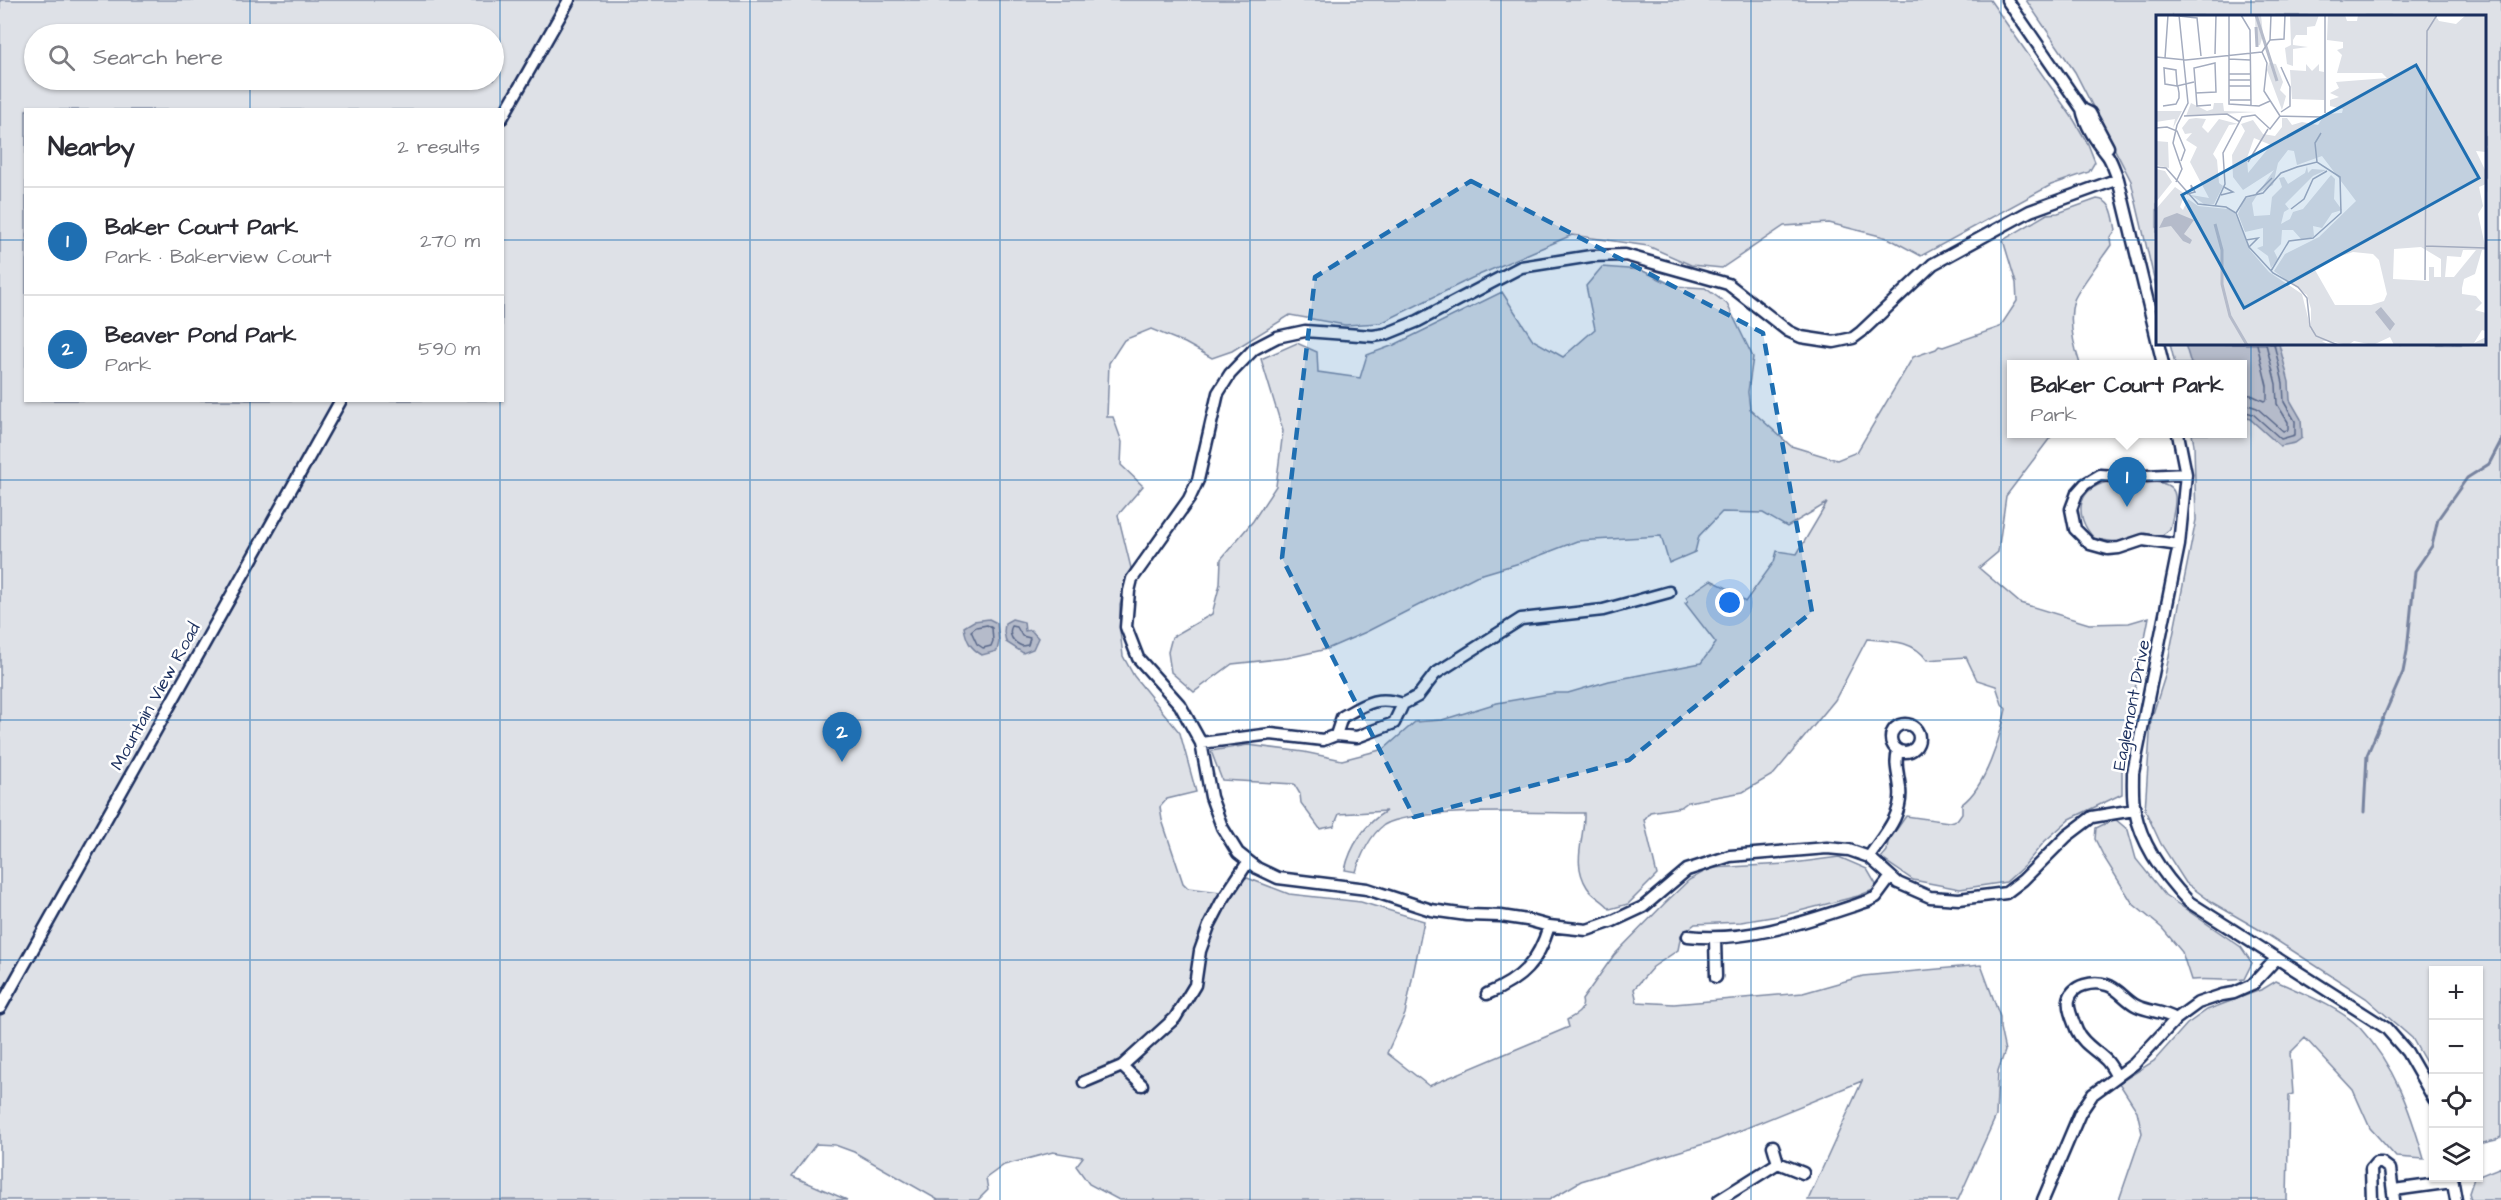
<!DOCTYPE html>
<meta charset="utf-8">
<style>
:root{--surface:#fff;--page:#f7f7f7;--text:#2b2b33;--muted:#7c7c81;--line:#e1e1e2;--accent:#1f6fb2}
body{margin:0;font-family:"Architects Daughter",sans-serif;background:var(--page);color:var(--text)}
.controls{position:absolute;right:18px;bottom:18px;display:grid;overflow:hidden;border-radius:0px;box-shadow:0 2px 4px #0004}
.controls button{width:54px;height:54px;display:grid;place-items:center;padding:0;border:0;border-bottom:2px solid var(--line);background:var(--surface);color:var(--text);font:30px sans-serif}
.you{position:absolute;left:1730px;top:603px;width:21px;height:21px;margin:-15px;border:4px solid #fff;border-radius:50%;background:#1a73e8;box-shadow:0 0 0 9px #1a73e833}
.badge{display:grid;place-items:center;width:39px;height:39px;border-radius:50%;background:var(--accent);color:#fff;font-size:20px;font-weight:700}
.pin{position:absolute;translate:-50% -50px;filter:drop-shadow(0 2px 3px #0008)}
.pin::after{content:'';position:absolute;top:32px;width:21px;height:18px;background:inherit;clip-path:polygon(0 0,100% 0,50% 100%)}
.popup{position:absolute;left:2007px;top:360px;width:240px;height:78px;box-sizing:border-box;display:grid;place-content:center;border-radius:0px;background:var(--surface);filter:drop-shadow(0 2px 4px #0005);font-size:20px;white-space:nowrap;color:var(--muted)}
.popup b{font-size:22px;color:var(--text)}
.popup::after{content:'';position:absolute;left:50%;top:100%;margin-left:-12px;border:12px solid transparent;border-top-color:var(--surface)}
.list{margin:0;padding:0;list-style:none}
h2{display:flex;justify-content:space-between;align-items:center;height:78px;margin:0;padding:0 24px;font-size:26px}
h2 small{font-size:20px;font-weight:400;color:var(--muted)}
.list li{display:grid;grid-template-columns:39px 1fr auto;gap:18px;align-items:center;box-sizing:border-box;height:108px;padding:0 24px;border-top:2px solid var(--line)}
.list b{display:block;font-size:22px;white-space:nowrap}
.list p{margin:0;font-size:20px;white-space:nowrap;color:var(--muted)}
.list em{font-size:20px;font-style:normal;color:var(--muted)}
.icon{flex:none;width:33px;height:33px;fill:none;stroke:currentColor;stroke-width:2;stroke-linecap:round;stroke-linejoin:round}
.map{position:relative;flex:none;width:2501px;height:1200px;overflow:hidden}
.search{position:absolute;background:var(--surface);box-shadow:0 2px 4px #0004;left:24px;top:24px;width:480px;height:66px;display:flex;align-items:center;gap:15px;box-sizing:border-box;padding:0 21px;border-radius:33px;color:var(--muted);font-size:22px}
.panel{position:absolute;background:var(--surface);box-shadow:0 2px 4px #0004;left:24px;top:108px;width:480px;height:294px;border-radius:0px}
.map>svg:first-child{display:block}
.green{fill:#dee1e7;stroke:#7c88a2;stroke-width:1.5;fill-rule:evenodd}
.water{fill:#b5bbca;stroke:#77839f;stroke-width:1.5}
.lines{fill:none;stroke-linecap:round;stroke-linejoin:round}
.shore{stroke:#596789;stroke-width:1.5}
.stream{stroke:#77839f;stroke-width:3}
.minor-casing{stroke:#1b2f5e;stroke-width:15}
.minor{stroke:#fff;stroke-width:10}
.marked{fill:#1f6fb2;fill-opacity:0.2;stroke:#1f6fb2;stroke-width:4.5;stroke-dasharray:12 8;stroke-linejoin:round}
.grid{fill:none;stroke:#1f6fb2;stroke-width:1.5;stroke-opacity:0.55}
.labels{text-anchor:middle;stroke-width:5;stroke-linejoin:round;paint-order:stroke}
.street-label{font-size:18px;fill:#1b2f5e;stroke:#fff}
.inset-river{fill:none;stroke:#b5bbca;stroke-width:3}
.inset-road{fill:none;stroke:#a4acbf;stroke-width:1.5}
.view{fill:#1f6fb2;fill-opacity:0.15;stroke:#1f6fb2;stroke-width:3}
.inset-edge{fill:none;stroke:#1b2f5e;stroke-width:3}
</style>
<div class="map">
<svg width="2501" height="1200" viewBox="0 0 2501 1200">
<rect width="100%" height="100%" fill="#fff"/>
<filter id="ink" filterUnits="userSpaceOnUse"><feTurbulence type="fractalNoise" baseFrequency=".0167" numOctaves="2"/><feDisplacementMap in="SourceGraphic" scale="12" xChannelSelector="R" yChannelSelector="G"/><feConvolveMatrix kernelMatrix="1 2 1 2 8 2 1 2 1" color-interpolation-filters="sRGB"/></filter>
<g filter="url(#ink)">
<!-- green -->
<path class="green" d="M0,0h1990l84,120 14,24 7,18 -6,10 -38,13 -130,71 -33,-18 -59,-15 -45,3 -62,42 -31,-3 -43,-19 -76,-11 -100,43 -91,45 -36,2 -55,-10 -58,36 -20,7 -27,-15 -34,-14 -27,11 -15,23 -2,54h6l9,25 -1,23 22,21 -25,29 13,53 -11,37v26l3,25 11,20 46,57 16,59 -29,7 -7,8 2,13 21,63 5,5 41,5 13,-17 47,18 72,8 63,19 -19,93 -18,39 42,33 140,-59 -2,-7c9,-5 18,-9 15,-20l32,-45 51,-52 24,-23 22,-12 75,-4 53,-7 28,12 11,19 -20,8 -74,19 -43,7 -46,2 -14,11 -3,15 -25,17 -19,22 3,13 37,2 129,-11 60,-17 118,-11 19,52v11l5,23 -7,20 -2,45 -38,84h-150l54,-119 -145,59 -136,41 -32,19h-430l-30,-16 -13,-18 7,-9 -30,-5 -49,13 -18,13 2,12 -10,10h-40l-84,-48 -19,-7 -19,-1 -24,32 55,24h-847zM34,34h460v46h-460zM26,110h476v290h-476z
M2026,0h475v1137l-5,3 -17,4 -1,-174h-44l-1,105 -21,-37 -46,-40 -101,-65 -52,-30 -27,-20 -25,-39 -16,-34 6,-90 14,-44 31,-156 -2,-75 -2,-11h50v-70h-67l-5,-20h314v-328h-326l-1,275 -26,-110 -56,-109z
M2097,199c16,1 16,18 19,31l-6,8 1,7c-8,12 -33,44 -37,55 -6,19 0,46 6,64h-68v70h41l-47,62 -8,56 -19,16 41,35 69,21 40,-1 20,-6 -27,139v38l-52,25 -25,22 -21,25 -18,16 -46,7 -47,-9 -32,-22 6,-7 1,-9 18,-26 43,6 8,-2 5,-7v-9c24,-17 38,-67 44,-95l-4,-5 -6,-18 -19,-6 -11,-23 -39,3c-14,-20 -37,-19 -60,-21l-32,61 -61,74 -31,18 -55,10 -7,5 -31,5 -6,8 13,55 -29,29 -18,5c-6,-9 -17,-12 -23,-22 -16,-25 -2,-49 -3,-74 -40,0 -171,-6 -200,12 -13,9 -24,32 -28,47l-11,-2c5,-24 21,-47 41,-59l-47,3 -5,12 -14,3 -19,-26 -1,-9 -6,-10 -72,-4 -11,-29 37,-6 56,7 38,8 42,-11 31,-27 27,-2 55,-17 57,-10h14l41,-12 92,-18 15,-20 -31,-40 3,-2 -2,-4 25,-17 22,11 12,11 29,-40 3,-11 20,3 30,-51 -40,24 -24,-14 -41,-1 -23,24 -4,16 -26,11 -8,-27 -84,5 -54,21 -47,14 -110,56 -39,17 -40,9 -55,6 -38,28 -23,-20 -3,-20 4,-15 40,-23 8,-30 1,-25 32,-38 23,-35 7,-55 -22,-72 36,-16 20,9 1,20 42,6 7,-23 27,-10 108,-53 31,48 30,17 32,-28 -9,-43 16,-19 39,3 33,16 31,2 22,16 26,53 -5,35 2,17 41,37 46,14 20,-8 56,-95 23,-8 3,-3 4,1 57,-20 17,-26 -1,-18 -13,-43 44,-26 11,-1z
M2114,481c16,4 59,-7 61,15 1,10 -3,23 -5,33l-9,7 -16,-2 -28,8 -22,-3c-24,-25 -17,-54 19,-58z
M2115,819l13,11 8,29 29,36 76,52 11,16 -8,16c-18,3 -35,-1 -53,1l-9,-28 -20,-24 -29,-24 -28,-45 -10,-20 1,-11z
M2276,981c24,11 65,27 84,47 35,38 50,82 64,131l-28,-2 -26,-29 -17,-38 -48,-52 -15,15 3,41 -4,1 -2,105h-168l23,-67 -5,-22 -18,-28 35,-22 33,-37 20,-14 56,-21z
M2501,1167v33h-30l-2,-7 5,-15z"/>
<!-- water -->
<path class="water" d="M2185,344h94l10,38 1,18 11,19 1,19 -7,5 -15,3 -30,-27 -7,-3 -1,-52h-51z
M989,619l8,4 2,19 -2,9 -15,4c-12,-7 -16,-15 -18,-28l10,-6z
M1012,619l12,3 1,9 6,-1 7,8 -5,11 -10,4 -17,-11 -2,-10 1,-9z"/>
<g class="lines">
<!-- shore -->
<path class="shore" d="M2242,394l9,1 13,6 3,-2v-13l-10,-42
M2242,403l15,5 26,23 5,-1v-8l-11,-18 -1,-20 -10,-40
M2242,411l11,3 28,25 14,-4v-14l-11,-19 -1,-19 -9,-39
M987,625l5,3 1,13 -2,5 -8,2 -6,-4 -6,-13 5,-4z
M1012,626l5,1 5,9 8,2 -2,7 -6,1c-8,-3 -15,-11 -10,-20z"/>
<!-- stream -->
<path class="stream" d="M2364,812l3,-57 36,-83 4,-21 8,-80 17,-25 6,-27 29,-41 22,-14 12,-23"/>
<!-- minor casing -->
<g class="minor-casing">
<path id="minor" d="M2007,0l75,109c3,17 15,33 26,47 4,6 7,16 10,23l45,185
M2082,109l8,4 18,34
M502,118l67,-118
M2118,179l-88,32 -97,53 -72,68 -8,6 -19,4 -33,-5 -13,-6 -60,-47 -103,-29 -34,1 -70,11 -103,54 -32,13 -13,2 -68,-5 -28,6 -23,12 -24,25 -12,19 -20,87 -9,19 -57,80 -3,12 -3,36 12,31 42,47 21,38 10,54 11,30 16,26 19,15 21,10 89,11 64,21 36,5 34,1 26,4 22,6 38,4 26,-9 30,-14 44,-37 43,-14 97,-8 22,2 20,7 29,26 32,14 29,2 47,-6 17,-13 44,-44 25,-19 42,-7
M2178,434l8,40 -7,71 -46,228c0,12 -1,26 2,38 7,35 29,65 54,91l197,126 21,24 27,47
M2179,545l-36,-5 -24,8 -11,1 -18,-5 -15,-15 -4,-20 6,-16 8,-9 15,-9 26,2 60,-3
M1891 738a14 14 0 1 1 28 0a14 14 0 1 1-28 0Z
M1336,735l6,-18c23,-13 35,-22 61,-13
M1201,743l70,-9 52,6 13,-5 21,2 37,-14 9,-19 15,-8 17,-22 86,-55 82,-9 66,-18
M1869,857c14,-21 34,-41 31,-68 -1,-14 -6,-24 -2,-38
M1688,936c62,7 122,-16 180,-35l8,-4 14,-19
M1715,939l1,38
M1487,994c35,-15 51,-31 62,-68
M0,1008l341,-608
M1122,1066l20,19
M2116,1075c-3,-5 -6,-11 -10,-15 -10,-10 -23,-16 -29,-29 -3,-8 -10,-23 -8,-31 3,-16 25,-19 38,-15 11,3 19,16 30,21 13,6 25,5 39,13
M1084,1082l38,-16 53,-48 20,-33 5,-34 9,-25 13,-25 26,-39
M1773,1146l5,17
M2452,1178l4,22
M2394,1190l58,-8
M1719,1200l59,-37 25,10
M2043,1200l37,-87 13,-19 41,-30 42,-45 22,-16 24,-8 12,-2 18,-8 25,-27
M2372,1200l-1,-31 5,-6h6l8,6 4,31"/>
</g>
<!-- minor -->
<use href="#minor" class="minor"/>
</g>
</g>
<!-- marked area -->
<path class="marked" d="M1471,181l292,152 49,279 -183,148 -215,57 -132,-259 33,-281z"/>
<!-- grid -->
<path class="grid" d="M250,0v34M500,0v110M750,0v1200M1000,0v1200M1250,0v1200M1501,0v1200M1751,0v1200M2001,0v1200M2251,0v16M250,80v30M0,240h26M502,240h1656M2484,240h17M2251,344v856M250,400v800M500,400v800M0,480h2501M0,720h2501M0,960h2501"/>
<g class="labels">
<!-- street labels -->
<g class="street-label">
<text transform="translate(155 696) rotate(-61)" y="6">Mountain View Road</text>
<text transform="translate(2131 705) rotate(-79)" y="6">Eaglemont Drive</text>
</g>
</g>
<!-- overview -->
<g transform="translate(2156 15)">
<rect width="330" height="330" fill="#fff"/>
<path d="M99,0h6l2,20 -3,10 -4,1zM134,0h29l-4,11 -8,1v8h-11l-3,5v5l15,2 -15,2v17l-6,-2 -2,-16 6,-3zM172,0h17l2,6h10l1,-6h77l4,6 17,3 10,-9h20v137l-10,-1 10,21v12l-7,3 4,19 -5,8 8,36h-4l-7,24 -11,5 -2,9v6l14,2 6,7 -7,7 11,3v18l-4,-1 -8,13 12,-6v8h-92l-4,-8 -17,8 -19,-4 -6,4 -19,-4h-7l7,4h-173v-136l19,-22 10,7 -5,13 3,3 5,-11 10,7 30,3 7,4 15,37 19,22 33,22 9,36v-21l-4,-14 -33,-24 11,-17 34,-17 37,-36 -34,-45 -25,9 -3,-14 -6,-1 -10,13 -5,22 -15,8 16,-23 -31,20 -10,-13 -1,-22 13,-24 -4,-7 12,-4 10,14 12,2 7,-9v-9h5l5,7 10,-3 16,3 7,-11 17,-1 1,-4 -13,-3v-6l9,-3 -9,-4 9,-5 -3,-6 51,-4 -5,-5h-45l5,-18 -5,-5 6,-2v-6l-16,-2zM98,123l17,7 -23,28 -1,-15zM265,232l20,12v18h-7v-10h-5v14l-36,-2 1,-30zM307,235h13l-22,27h-9l2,-21 14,1zM197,237l20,2 6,6 8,34 -3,7 -13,4h-36l-20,-35 20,-12zM113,48l7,1 7,18 -3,8 6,6 -4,14 -15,-40zM150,49l6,7 7,-7v7l5,1v28l-32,-1 -2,-29 16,1zM35,88l16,8 6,-2 1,-6h9l1,8 33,1 -71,4zM0,96h26l-9,17 2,-9 -19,3zM40,103l10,1 -4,8 6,6 11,-14 19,5 -9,1 -16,29 4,6 2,23 4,3 -9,18h-10l-13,-9 18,3 -19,-36 7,-15 -11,-7 6,-7 -7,1 -3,-6 7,-9zM0,126l12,1 1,26 -13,-3zM151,151l1,7 4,-4 14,1 -13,6 -28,28 4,5 -5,3 -3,12 9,-5 3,-7 10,-3 28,-34 4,4 -1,20 8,11 -10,3 -10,15 -9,-2 1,10 -3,2 -10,1 -8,-9h-11l-1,14 -7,7 4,8 -7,9 -3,-12 -11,-8 6,-2v-18l-18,4 -7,-18 6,-15 13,-4 -5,8 2,13 16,-1 2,-18 10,-10 -3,-9 5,-1 4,7 17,-11zM0,154l9,2 7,11 -16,20z" fill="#dee1e7" fill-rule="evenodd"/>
<path d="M21,198l17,7 -10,14 8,6 -2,4 -7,-3 -12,-15 -12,2 5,-10zM225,292l14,17 -5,7 -15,-19z" fill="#b5bbca"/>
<path class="inset-river" d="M100,0l21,66M100,12l1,20M59,209l7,26v34l8,32 17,29"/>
<path class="inset-road" d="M14,0l27,3 4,38M73,0v89l30,2 11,-5M85,0l9,15 1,76M114,25l14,-1 1,-24M106,37l5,11 -3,28 16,25M106,37l8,-12 1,-25M59,39l1,-39M0,42l30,3 76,-8M9,43l3,-43M73,44l21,1M59,48l1,29 -20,1 -2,-25zM73,59h22M73,65h22M73,71h22M40,78l1,13 14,-1M74,85h21M7,91l13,-2 3,-6v-5l-1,-6 -1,-1v-2l-1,-13v-1l-12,-2 1,16 12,2 17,-4M125,97l9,-6v-19l-9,-20M169,98v-98M28,101l43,-2 13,8M124,101l41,1M21,110l11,-22 -9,-88M0,113l11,-1 10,4 8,19 -4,11M92,147l20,-33M161,147l-2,-19 6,-10M0,152l10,1 32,36 28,3 10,6 13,34 24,26 25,14 9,11 3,28 6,10 22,9M20,167l6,-13 -9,-26 4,-18M31,179l8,-2 -4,-7 1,6M100,179l16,-16M65,180l12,-3 -9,-5M59,191l10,-22 -2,-31 19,-36 13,-2 15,14 10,-13M135,194l13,-10 9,-20 14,-8M80,198l10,-16 17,-4 18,-20 16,-6 20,-5 23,15 1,36 -28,25 -24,3 -18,30M90,225l12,-2 -9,9M269,231l61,2M269,265l2,-249 10,-16"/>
<path class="view" d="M260,50l63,113 -235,130 -62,-113z"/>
<rect width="330" height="330" class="inset-edge"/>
</g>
</svg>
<div class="controls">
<button>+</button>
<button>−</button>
<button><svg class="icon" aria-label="locate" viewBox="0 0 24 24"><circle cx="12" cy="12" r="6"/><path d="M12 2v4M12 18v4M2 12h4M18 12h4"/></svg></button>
<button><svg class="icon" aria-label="layers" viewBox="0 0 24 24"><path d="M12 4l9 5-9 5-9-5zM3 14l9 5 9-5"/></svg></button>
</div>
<div class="you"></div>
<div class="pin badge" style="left:2127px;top:507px">1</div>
<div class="popup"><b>Baker Court Park</b>Park</div>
<div class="pin badge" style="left:842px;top:762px">2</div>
<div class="search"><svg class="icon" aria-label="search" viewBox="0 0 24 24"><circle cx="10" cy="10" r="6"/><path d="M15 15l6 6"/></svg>Search here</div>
<section class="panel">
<h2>Nearby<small>2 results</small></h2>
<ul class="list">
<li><span class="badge">1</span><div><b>Baker Court Park</b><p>Park · Bakerview Court</p></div><em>270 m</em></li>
<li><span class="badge">2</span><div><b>Beaver Pond Park</b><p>Park</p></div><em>590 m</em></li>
</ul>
</section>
</div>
